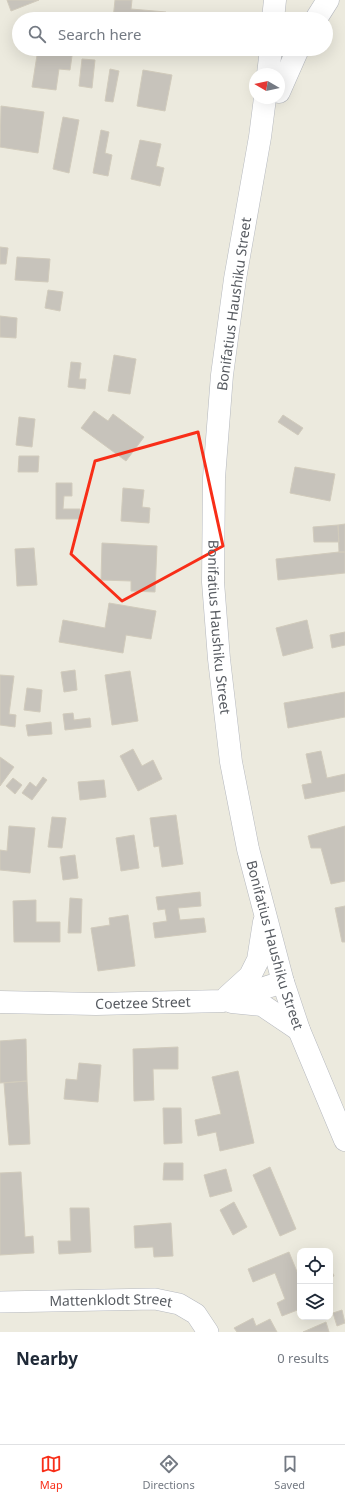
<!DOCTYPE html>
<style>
:root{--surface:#fff;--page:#f2f2f3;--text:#1f2937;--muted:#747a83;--line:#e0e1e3;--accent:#f82e18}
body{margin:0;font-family:"Noto Sans",sans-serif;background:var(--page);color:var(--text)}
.controls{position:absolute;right:12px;bottom:12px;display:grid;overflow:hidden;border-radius:8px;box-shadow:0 4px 16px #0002}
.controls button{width:36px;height:36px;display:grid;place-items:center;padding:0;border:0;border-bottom:1px solid var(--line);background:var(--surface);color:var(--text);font:20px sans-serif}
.compass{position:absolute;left:249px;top:68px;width:36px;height:36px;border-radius:50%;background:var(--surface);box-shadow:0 4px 16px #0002;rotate:279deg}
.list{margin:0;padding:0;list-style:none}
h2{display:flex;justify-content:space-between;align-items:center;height:52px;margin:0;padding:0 16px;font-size:17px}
h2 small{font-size:13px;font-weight:400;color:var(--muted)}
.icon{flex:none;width:22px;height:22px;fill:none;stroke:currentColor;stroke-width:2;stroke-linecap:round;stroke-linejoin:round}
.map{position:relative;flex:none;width:345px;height:1332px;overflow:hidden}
.search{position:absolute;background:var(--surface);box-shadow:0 4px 16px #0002;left:12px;right:12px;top:12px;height:44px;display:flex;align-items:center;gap:10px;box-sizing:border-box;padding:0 14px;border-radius:22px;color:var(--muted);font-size:15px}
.sheet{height:112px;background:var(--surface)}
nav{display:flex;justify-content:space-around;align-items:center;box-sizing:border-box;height:56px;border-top:1px solid var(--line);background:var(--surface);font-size:11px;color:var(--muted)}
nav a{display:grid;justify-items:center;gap:2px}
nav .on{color:var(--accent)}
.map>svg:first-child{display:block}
.building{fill:#c7c3bb;stroke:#d1cbbc}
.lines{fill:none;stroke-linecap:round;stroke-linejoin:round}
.minor-casing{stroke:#b6b9bf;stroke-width:22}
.tertiary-casing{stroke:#b6b9bf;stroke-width:23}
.minor{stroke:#fff;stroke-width:21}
.tertiary{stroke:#fff;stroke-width:22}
.marked{fill:none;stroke:#f82e18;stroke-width:3;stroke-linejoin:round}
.labels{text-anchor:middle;stroke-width:3;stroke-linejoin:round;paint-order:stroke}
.street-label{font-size:14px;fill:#575b61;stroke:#fff}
</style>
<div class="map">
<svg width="345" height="1332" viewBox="0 0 345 1332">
<rect width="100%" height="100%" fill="#eceade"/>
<!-- building -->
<path class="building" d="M7,0h32l-28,11z
M115,0h17l-1,9 35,3 -1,7h-52z
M42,16l24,3h-24z
M38,49h35l-3,21 -11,-1 -3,21 -24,-3z
M82,59l13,1 -3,28 -13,-2z
M110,69l9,2 -6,31 -8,-1z
M143,70l29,5 -7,36 -28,-5z
M1,106l43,6 -6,41 -38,-6z
M63,117l16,3 -10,53 -16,-4z
M101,130l8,2 -4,21 7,2 -4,21 -15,-3z
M140,140l21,4 -5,22 8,2 -4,18 -29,-7z
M0,247l8,1 -2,16h-6z
M17,257l33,2 -2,23 -33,-2z
M48,290l15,2 -3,19 -15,-3z
M0,316l17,2 -1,20 -16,-1z
M114,355l22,4 -6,35 -22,-3z
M71,362l10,1 -2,16h7l-1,10 -17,-2z
M94,411l14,10 5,-7 31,23 -18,24 -45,-33z
M283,415l20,13 -5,7 -20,-13z
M19,417l16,2 -3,28 -16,-2z
M19,456h20l-1,16h-20z
M295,467l40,7 -5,27 -40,-8z
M56,483h16v13h-8l-1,13h17v10h-24z
M123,488l21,2 -2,17 8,1 -1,15 -28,-2z
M345,524v28h-6l-1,-27z
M338,525l1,17h-25l-1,-15z
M102,543l55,3 -2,46 -24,-1v-10l-30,-1z
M34,548l3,37 -20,1 -2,-37z
M339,552h6v21l-67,7 -2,-21z
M109,603l47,8 -5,28 -25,-4 -3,18 -64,-11 4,-22 42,8z
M307,620l6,28 -30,8 -7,-28z
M345,632v13l-13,3 -2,-13z
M75,670l2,20 -13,2 -3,-20z
M130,671l8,50 -26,4 -7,-50z
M0,675l14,1 -5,38 7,1 -1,12 -15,-2z
M27,688l15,2 -2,22 -16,-2z
M345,692v25l-57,11 -4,-25z
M73,713l1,7 16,-2 1,9 -26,3 -2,-16z
M51,722l1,12 -24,2 -2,-11z
M133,749l9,17 11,-6 9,19 -24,12 -18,-35z
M321,751l6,27 18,-4v17l-40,8 -3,-14 10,-2 -6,-29z
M0,757l14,10 -14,19z
M43,777l4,3 -15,20 -10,-7 8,-11 6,5z
M13,778l9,7 -7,9 -9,-8z
M104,780l2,17 -26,3 -2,-18z
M176,815l7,49 -21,3 -3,-21 -5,1 -4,-29z
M52,817l14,1 -4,30 -14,-1z
M9,826l26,2 -5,45 -30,-3v-20l7,1z
M345,826v55l-14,3 -10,-36h-10l-3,-12z
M134,835l5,33 -18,3 -5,-33z
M75,855l3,23 -15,2 -3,-23z
M200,892l1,14 -23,2 2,12 24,-2 2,14 -51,6 -2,-15 14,-2 -2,-12 -7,1 -2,-13z
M70,898l12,1 -1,34h-13z
M36,900v22h24v20h-46l-1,-41z
M345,906v36h-3l-7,-34z
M128,915l7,51 -37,5 -7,-43 19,-3 -1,-7z
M26,1039l1,42 -27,2v-42z
M178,1047v22h-25l1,31 -20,1 -1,-52z
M79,1063l22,2 -3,37 -34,-3 2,-20 11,1z
M238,1071l16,72 -34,8 -4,-19 -18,4 -3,-16 26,-6 -9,-37z
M27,1081l3,63 -21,1 -5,-62z
M163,1108h18l1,35 -18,1z
M164,1163h19v17h-20z
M270,1167l26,62 -16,7 -27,-61z
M226,1169l6,22 -22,6 -6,-22z
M21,1172l4,65 8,-1 1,17 -34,2v-82z
M234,1202l13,25 -14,8 -13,-25z
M70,1208h19l2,44 -32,2 -1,-13h13z
M171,1223l2,33 -19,1 -1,-10 -18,1 -1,-22z
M289,1252l11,27v30l-18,7 -5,-13 8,-4 -10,-26 -22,9 -5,-13z
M330,1268l4,8 -4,1z
M342,1310l3,13 -8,3 -4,-13z
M253,1318l3,8 14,-7 7,13h-40l-3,-4z
M326,1322l3,10h-26z"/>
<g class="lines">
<!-- minor casing -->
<g class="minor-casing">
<g id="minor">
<path id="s1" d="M0,1302l155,-3 24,5 17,10 12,18"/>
</g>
</g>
<!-- tertiary casing -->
<g class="tertiary-casing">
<g id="tertiary">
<path d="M273,19l2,-19"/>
<path d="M316,19l12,-19"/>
<path d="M268,74l3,-25"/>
<path d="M279,92l19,-43"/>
<path id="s2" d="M265,98l-5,39 -25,142 -13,96 -8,103 -1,104 6,77 12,103 17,87 35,133 16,48 46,110"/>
<path d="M228,996l22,-20 8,-16 6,-38"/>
<path id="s3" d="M0,1002l96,2 127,-3 60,-19"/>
<path d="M232,1002l30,3 37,25"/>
</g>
</g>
<!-- minor -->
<use href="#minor" class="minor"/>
<!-- tertiary -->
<use href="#tertiary" class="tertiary"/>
</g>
<!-- marked area -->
<path class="marked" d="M198,432l25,114 -101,55 -51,-47 24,-93z"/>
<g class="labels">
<!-- street labels -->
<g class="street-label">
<text transform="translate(234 304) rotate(-82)" y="5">Bonifatius Haushiku Street</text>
<text dy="5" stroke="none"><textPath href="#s2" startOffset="533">Bonifatius Haushiku Street</textPath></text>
<text dy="5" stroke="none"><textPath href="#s2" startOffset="857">Bonifatius Haushiku Street</textPath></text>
<text dy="5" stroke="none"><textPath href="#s3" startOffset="143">Coetzee Street</textPath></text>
<text dy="5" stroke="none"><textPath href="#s1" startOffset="111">Mattenklodt Street</textPath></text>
</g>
</g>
</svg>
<div class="controls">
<button><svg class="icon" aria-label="locate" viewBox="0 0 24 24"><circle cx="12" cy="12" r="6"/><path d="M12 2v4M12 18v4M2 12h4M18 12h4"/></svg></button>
<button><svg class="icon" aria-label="layers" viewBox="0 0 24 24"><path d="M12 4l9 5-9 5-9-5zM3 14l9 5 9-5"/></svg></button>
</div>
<svg class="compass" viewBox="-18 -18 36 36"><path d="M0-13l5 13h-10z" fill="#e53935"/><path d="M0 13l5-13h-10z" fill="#747a83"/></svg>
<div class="search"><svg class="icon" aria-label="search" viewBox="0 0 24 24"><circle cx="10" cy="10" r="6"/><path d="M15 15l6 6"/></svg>Search here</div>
</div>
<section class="sheet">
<h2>Nearby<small>0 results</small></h2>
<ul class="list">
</ul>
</section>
<nav>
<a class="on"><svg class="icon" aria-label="map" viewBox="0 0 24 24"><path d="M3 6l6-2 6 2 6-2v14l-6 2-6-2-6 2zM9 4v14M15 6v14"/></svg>Map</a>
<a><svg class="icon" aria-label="directions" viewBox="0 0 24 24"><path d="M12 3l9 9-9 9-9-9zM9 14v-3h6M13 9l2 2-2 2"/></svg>Directions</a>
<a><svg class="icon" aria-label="saved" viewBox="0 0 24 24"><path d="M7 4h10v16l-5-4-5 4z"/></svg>Saved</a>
</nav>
